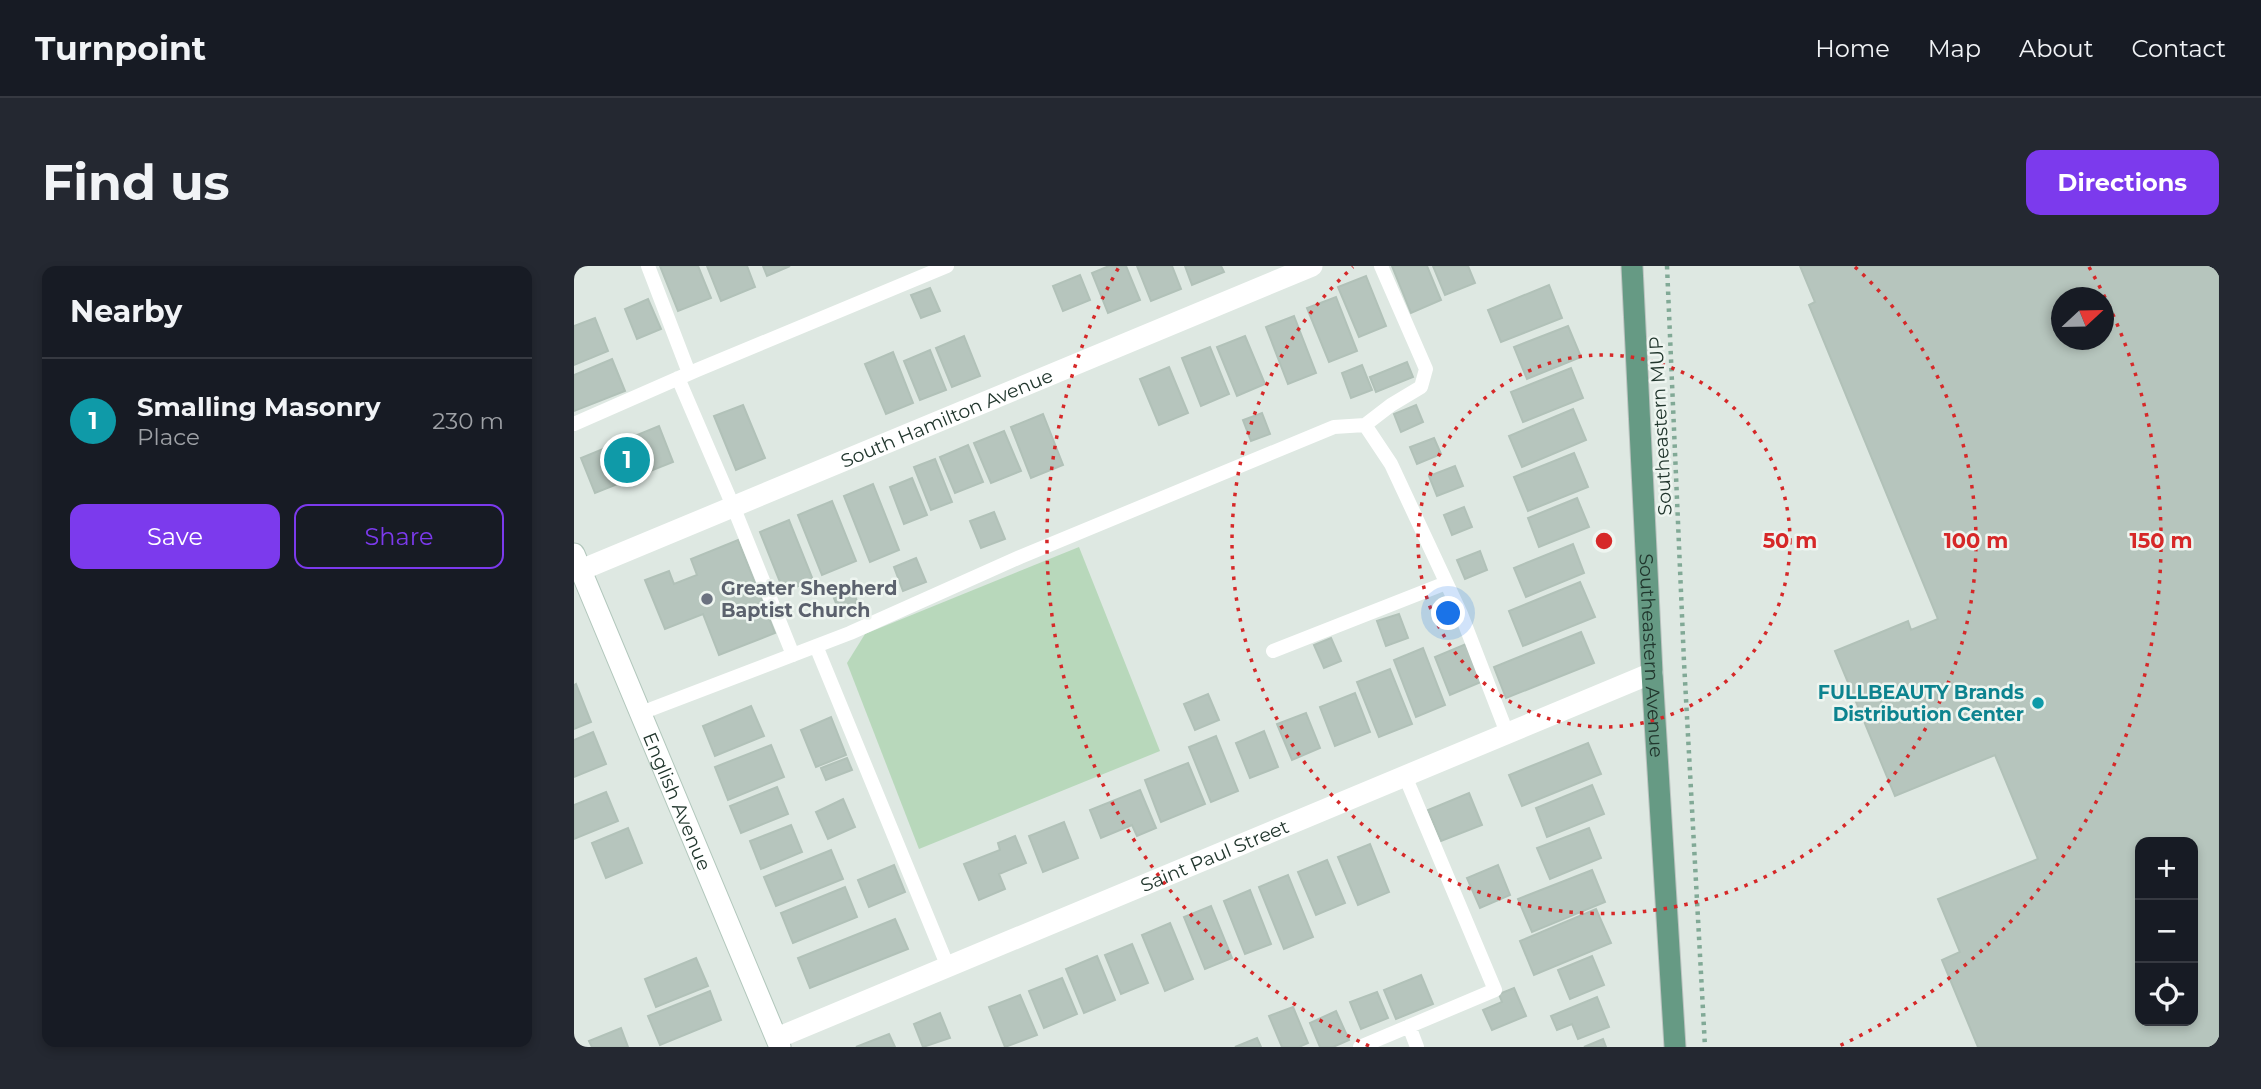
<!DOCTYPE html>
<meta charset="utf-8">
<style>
:root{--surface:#171b24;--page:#242831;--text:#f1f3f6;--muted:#9ea1a6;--line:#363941;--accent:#7c3aed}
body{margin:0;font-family:Montserrat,sans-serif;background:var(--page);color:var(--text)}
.controls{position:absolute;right:21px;bottom:21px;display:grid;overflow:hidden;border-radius:14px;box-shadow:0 4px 10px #0003}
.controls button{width:63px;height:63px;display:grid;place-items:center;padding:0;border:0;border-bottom:2px solid var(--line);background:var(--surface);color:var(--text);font:35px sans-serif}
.compass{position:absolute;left:1477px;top:21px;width:63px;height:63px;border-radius:50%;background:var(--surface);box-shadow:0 4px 10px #0003;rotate:68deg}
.you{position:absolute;left:875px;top:348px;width:24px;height:24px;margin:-18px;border:5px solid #fff;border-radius:50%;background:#1a73e8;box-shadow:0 0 0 10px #1a73e833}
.badge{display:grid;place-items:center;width:46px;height:46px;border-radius:50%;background:var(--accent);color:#fff;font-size:23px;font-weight:700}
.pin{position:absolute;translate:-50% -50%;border:4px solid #fff;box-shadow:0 2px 7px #0006}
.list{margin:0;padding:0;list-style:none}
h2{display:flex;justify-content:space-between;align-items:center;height:91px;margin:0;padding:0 28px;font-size:30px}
h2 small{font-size:23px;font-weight:400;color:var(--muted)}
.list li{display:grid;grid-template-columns:46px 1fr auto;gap:21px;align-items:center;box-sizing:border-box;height:126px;padding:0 28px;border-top:2px solid var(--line)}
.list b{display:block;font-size:26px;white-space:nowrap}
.list p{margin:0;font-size:23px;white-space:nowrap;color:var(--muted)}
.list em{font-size:23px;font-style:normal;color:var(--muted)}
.actions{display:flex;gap:14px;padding:21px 28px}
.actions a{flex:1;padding:16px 0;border:2px solid var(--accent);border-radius:14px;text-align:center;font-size:24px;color:var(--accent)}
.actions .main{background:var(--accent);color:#fff}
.icon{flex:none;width:38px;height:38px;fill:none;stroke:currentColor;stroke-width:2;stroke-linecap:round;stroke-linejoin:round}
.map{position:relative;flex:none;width:1645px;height:781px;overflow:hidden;border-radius:14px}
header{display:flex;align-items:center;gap:42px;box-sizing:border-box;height:98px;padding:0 35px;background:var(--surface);border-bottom:2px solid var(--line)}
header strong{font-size:33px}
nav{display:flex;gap:38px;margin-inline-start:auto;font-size:24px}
.intro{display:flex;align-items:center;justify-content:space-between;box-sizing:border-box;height:168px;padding:0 42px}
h1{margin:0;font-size:49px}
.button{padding:18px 32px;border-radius:14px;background:var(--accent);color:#fff;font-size:24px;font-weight:700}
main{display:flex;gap:42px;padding:0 42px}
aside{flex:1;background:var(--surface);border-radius:14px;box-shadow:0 4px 10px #0003}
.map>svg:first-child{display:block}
.green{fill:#b8d8bb}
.building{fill:#b6c5bd;stroke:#b1c1b8;stroke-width:2;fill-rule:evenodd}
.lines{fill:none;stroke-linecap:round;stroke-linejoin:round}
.secondary-casing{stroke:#b2c7bc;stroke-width:23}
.primary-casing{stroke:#bcc3c0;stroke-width:23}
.path{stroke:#81a996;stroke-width:4.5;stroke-dasharray:3.5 5;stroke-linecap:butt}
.lane{stroke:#fff;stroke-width:14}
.street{stroke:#fff;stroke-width:21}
.secondary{stroke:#fff;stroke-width:21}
.primary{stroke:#669a84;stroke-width:21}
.ring{fill:none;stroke:#d62828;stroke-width:3.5;stroke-dasharray:3.5 7}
.worship-dot{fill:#6b7280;stroke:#eef5f0;stroke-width:2.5}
.culture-dot{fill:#0f9aa8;stroke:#eef5f0;stroke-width:2.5}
.labels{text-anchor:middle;stroke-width:5;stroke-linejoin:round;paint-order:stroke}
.street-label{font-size:19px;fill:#21362d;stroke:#eef5f0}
.worship-label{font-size:19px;font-weight:bold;fill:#5b616d;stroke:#eef5f0;text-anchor:start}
.culture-label{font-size:19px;font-weight:bold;fill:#0d838f;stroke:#eef5f0;text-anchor:end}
.centre{fill:#d62828;stroke:#eef5f0;stroke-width:3.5}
.ring-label{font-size:21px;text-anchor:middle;font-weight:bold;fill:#d62828;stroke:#eef5f0;stroke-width:5;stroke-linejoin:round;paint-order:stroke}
</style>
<header>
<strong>Turnpoint</strong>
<nav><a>Home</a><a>Map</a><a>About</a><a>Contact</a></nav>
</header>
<div class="intro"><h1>Find us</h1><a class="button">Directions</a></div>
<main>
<aside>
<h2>Nearby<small></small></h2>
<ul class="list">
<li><span class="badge" style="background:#0f9aa8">1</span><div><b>Smalling Masonry</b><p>Place</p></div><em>230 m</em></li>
</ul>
<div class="actions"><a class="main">Save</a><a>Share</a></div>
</aside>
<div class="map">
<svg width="1645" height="781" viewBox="0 0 1645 781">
<rect width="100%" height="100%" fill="#dee8e2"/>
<!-- green -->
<path class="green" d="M505,281l81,204 -241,98 -72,-186 18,-29z"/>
<!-- building -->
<path class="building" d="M86,0h38l13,32 -33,13z
M133,0h40l8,21 -34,14z
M189,0h27l-23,10z
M535,0h17l14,34 -32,13 -16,-40z
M563,0h35l9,23 -30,12z
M611,0h36l3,6 -32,13z
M818,0h35l14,34 -30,13z
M859,0h35l7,17 -30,12z
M1226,0h419v781h-241l-36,-87 18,-8 -22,-53 100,-40 -43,-104 -100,41 -60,-145 73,-30 3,9 27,-11 -129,-314 6,-3zM1488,32h42v42h-42zM1566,576h53v179h-53z
M506,9l10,25 -27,11 -10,-25z
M792,10l20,50 -27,11 -21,-50z
M975,19l13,33 -61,24 -13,-32z
M356,22l10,23 -19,7 -10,-23z
M762,31l21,54 -28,11 -22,-54z
M74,33l13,30 -24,10 -12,-30z
M720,50l22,57 -28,11 -22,-57z
M21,52l13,33 -34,14v-39z
M994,60l13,31 -54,22 -13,-32z
M390,70l16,40 -28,11 -16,-39z
M671,70l20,48 -28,12 -20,-49z
M636,81l19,47 -28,12 -19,-48z
M356,84l16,40 -26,10 -16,-39z
M319,86l20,51 -27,11 -21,-50z
M38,93l13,32 -51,20v-36z
M833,96l6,15 -37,15 -6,-15z
M788,99l10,25 -21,8 -9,-25z
M595,101l19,46 -29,12 -19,-46z
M997,102l12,30 -60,24 -12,-30z
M169,139l22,53 -29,12 -22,-54z
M842,139l7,17 -22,10 -7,-18z
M999,143l13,31 -64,27 -13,-31z
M688,147l8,21 -19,7 -8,-21z
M469,148l20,51 -32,13 -20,-51z
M85,160l14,36 -78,31 -14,-35z
M430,165l17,40 -30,12 -17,-40z
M860,172l7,16 -24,10 -7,-17z
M394,179l15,37 -28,11 -15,-36z
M1000,187l14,34 -60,24 -14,-34z
M361,193l17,43 -21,8 -17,-43z
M881,200l8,20 -26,10 -8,-20z
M338,212l15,37 -23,9 -14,-37z
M299,218l26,66 -29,12 -26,-66z
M1003,232l12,29 -50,20 -11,-29z
M258,235l24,60 -34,14 -24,-60z
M890,241l8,20 -20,8 -8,-20z
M420,246l11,27 -24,9 -11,-27z
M215,254l24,60 -29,12 -24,-60z
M164,274l37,93 -56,22 -16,-41 -38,15 -20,-49 24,-9 5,13 23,-9 -6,-16z
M999,278l11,29 -58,24 -12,-29z
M906,285l7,19 -22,9 -8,-19z
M342,292l10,24 -23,9 -9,-24z
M1006,316l15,35 -72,29 -14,-35z
M277,319l9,24 -19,7 -9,-23z
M825,348l9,24 -22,8 -9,-25z
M1007,366l13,31 -88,35 -12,-31z
M757,372l10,23 -17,7 -10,-23z
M892,378l15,38 -31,13 -15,-38z
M849,382l22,57 -29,12 -22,-57z
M816,403l22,55 -33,13 -22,-55z
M2,418l15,38 -17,7v-44z
M781,427l15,39 -35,14 -15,-39z
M634,428l11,26 -24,10 -11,-26z
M177,440l13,30 -49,20 -12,-30z
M732,447l14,35 -28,12 -15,-36z
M257,451l15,38 -30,12 -15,-37z
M690,465l14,36 -28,11 -14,-35z
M19,466l13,32 -32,13v-37z
M642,470l22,55 -27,11 -22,-55z
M1014,477l13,31 -79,32 -13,-31z
M197,479l13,32 -56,23 -13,-33z
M273,492l5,12 -26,10 -5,-12z
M614,497l17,41 -44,18 -16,-42z
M1018,519l12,29 -57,23 -11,-29z
M203,521l11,27 -47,19 -11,-27z
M566,524l16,38 -19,8 -5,-11 -31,13 -11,-28z
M32,526l12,29 -44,18v-34z
M895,527l13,32 -41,16 -13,-31z
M269,533l12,28 -27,12 -12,-27z
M490,556l14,36 -35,14 -14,-36z
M217,559l11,27 -41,17 -11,-28z
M54,562l14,35 -36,15 -14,-35z
M1015,562l12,30 -51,21 -13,-31z
M441,570l11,27 -27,11 6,15 -26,11 -15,-36 36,-14 -2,-7z
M796,578l19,48 -31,13 -20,-48z
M257,584l12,29 -67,27 -12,-29z
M753,594l18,43 -29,12 -18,-43z
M320,599l11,27 -36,15 -11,-27z
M924,599l12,30 -30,13 -13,-30z
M1018,604l13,32 -73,30 -14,-33z
M714,609l25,62 -29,12 -25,-62z
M271,621l12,30 -64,26 -12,-30z
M676,624l21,54 -26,10 -21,-53z
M637,640l21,52 -27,11 -21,-52z
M1022,643l15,34 -77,32 -14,-34z
M321,653l13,30 -98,39 -12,-30z
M596,657l23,56 -28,12 -23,-56z
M558,678l16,39 -27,11 -16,-39z
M523,690l18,44 -31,13 -18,-44z
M1018,690l12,29 -34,14 -12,-29z
M122,692l12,28 -52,21 -11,-28z
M847,709l12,29 -37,15 -12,-29z
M488,712l15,36 -33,14 -15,-37z
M940,722l12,28 -34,14 -9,-20 19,-8 -3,-8z
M136,725l11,29 -61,25 -12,-29z
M803,726l11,26 -27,11 -11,-27z
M446,729l17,40 -32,12 -16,-40z
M1023,731l12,30 -31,12 -6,-15 -15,6 -6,-14z
M719,741l15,36 -9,4h-17l-13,-31z
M762,745l13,29 -16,7h-13l-10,-24z
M366,747l10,25 -27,9 -9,-23z
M47,762l7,19h-36l-3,-6z
M315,768l6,13h-39z
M683,772l4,9h-26z
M1029,773l3,8h-22z"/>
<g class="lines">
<!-- secondary casing -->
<g class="secondary-casing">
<g id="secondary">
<path id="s3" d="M0,288l206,493"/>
</g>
</g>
<!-- primary casing -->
<g class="primary-casing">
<g id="primary">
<path id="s4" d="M1058,0l20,407 23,374"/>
</g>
</g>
<!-- path -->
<path class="path" d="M1093,0l17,396 21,385"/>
<!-- lane -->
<path class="lane" d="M74,0l41,107
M104,112l55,128 60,149
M0,158l123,-54 250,-104
M791,159l26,-20 30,-18 5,-18 -45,-103
M242,380l132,321
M699,385l173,-68
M67,447l209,-80 170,-76 314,-130 31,-2 26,39 70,150 46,119
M835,760l8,21
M786,781l135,-57 -90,-214"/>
<!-- street -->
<g class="street">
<path id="s1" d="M7,304l731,-304"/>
<path id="s2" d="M203,772l875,-365"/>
</g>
<!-- secondary -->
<use href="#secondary" class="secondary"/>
<!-- primary -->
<use href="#primary" class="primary"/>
</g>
<!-- distance rings -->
<g class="ring">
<circle cx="1030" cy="275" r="186"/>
<path d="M1281 1A372 372 0 1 1 779 1"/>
<path d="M795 780A557 557 0 0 1 545 1M1515 1A557 557 0 0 1 1265 780"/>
</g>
<!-- markers -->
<circle class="worship-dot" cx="133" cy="333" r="7"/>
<circle class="culture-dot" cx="1464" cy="437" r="7"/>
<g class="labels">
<!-- street labels -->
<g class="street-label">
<text dy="7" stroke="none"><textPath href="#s1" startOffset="396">South Hamilton Avenue</textPath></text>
<text transform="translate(1086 160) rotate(-93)" y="7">Southeastern MUP</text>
<text dy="7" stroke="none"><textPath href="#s4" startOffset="390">Southeastern Avenue</textPath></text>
<text dy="7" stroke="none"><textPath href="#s3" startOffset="268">English Avenue</textPath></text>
<text dy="7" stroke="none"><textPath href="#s2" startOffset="474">Saint Paul Street</textPath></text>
</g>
<!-- worship labels -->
<g class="worship-label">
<text x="147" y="329">Greater Shepherd<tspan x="147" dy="22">Baptist Church</tspan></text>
</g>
<!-- culture labels -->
<g class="culture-label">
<text x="1450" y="433">FULLBEAUTY Brands<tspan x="1450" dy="22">Distribution Center</tspan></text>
</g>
</g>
<circle cx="1030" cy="275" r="10" class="centre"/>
<g class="ring-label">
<text x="1216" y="282">50 m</text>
<text x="1402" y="282">100 m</text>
<text x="1587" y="282">150 m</text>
</g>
</svg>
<div class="controls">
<button>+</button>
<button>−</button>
<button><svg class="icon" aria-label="locate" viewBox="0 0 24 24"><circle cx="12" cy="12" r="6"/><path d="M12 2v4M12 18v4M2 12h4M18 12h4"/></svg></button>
</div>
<svg class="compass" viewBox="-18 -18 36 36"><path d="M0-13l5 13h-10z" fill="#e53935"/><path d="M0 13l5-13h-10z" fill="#9ea1a6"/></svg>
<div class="you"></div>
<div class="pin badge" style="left:53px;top:194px;background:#0f9aa8">1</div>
</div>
</main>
